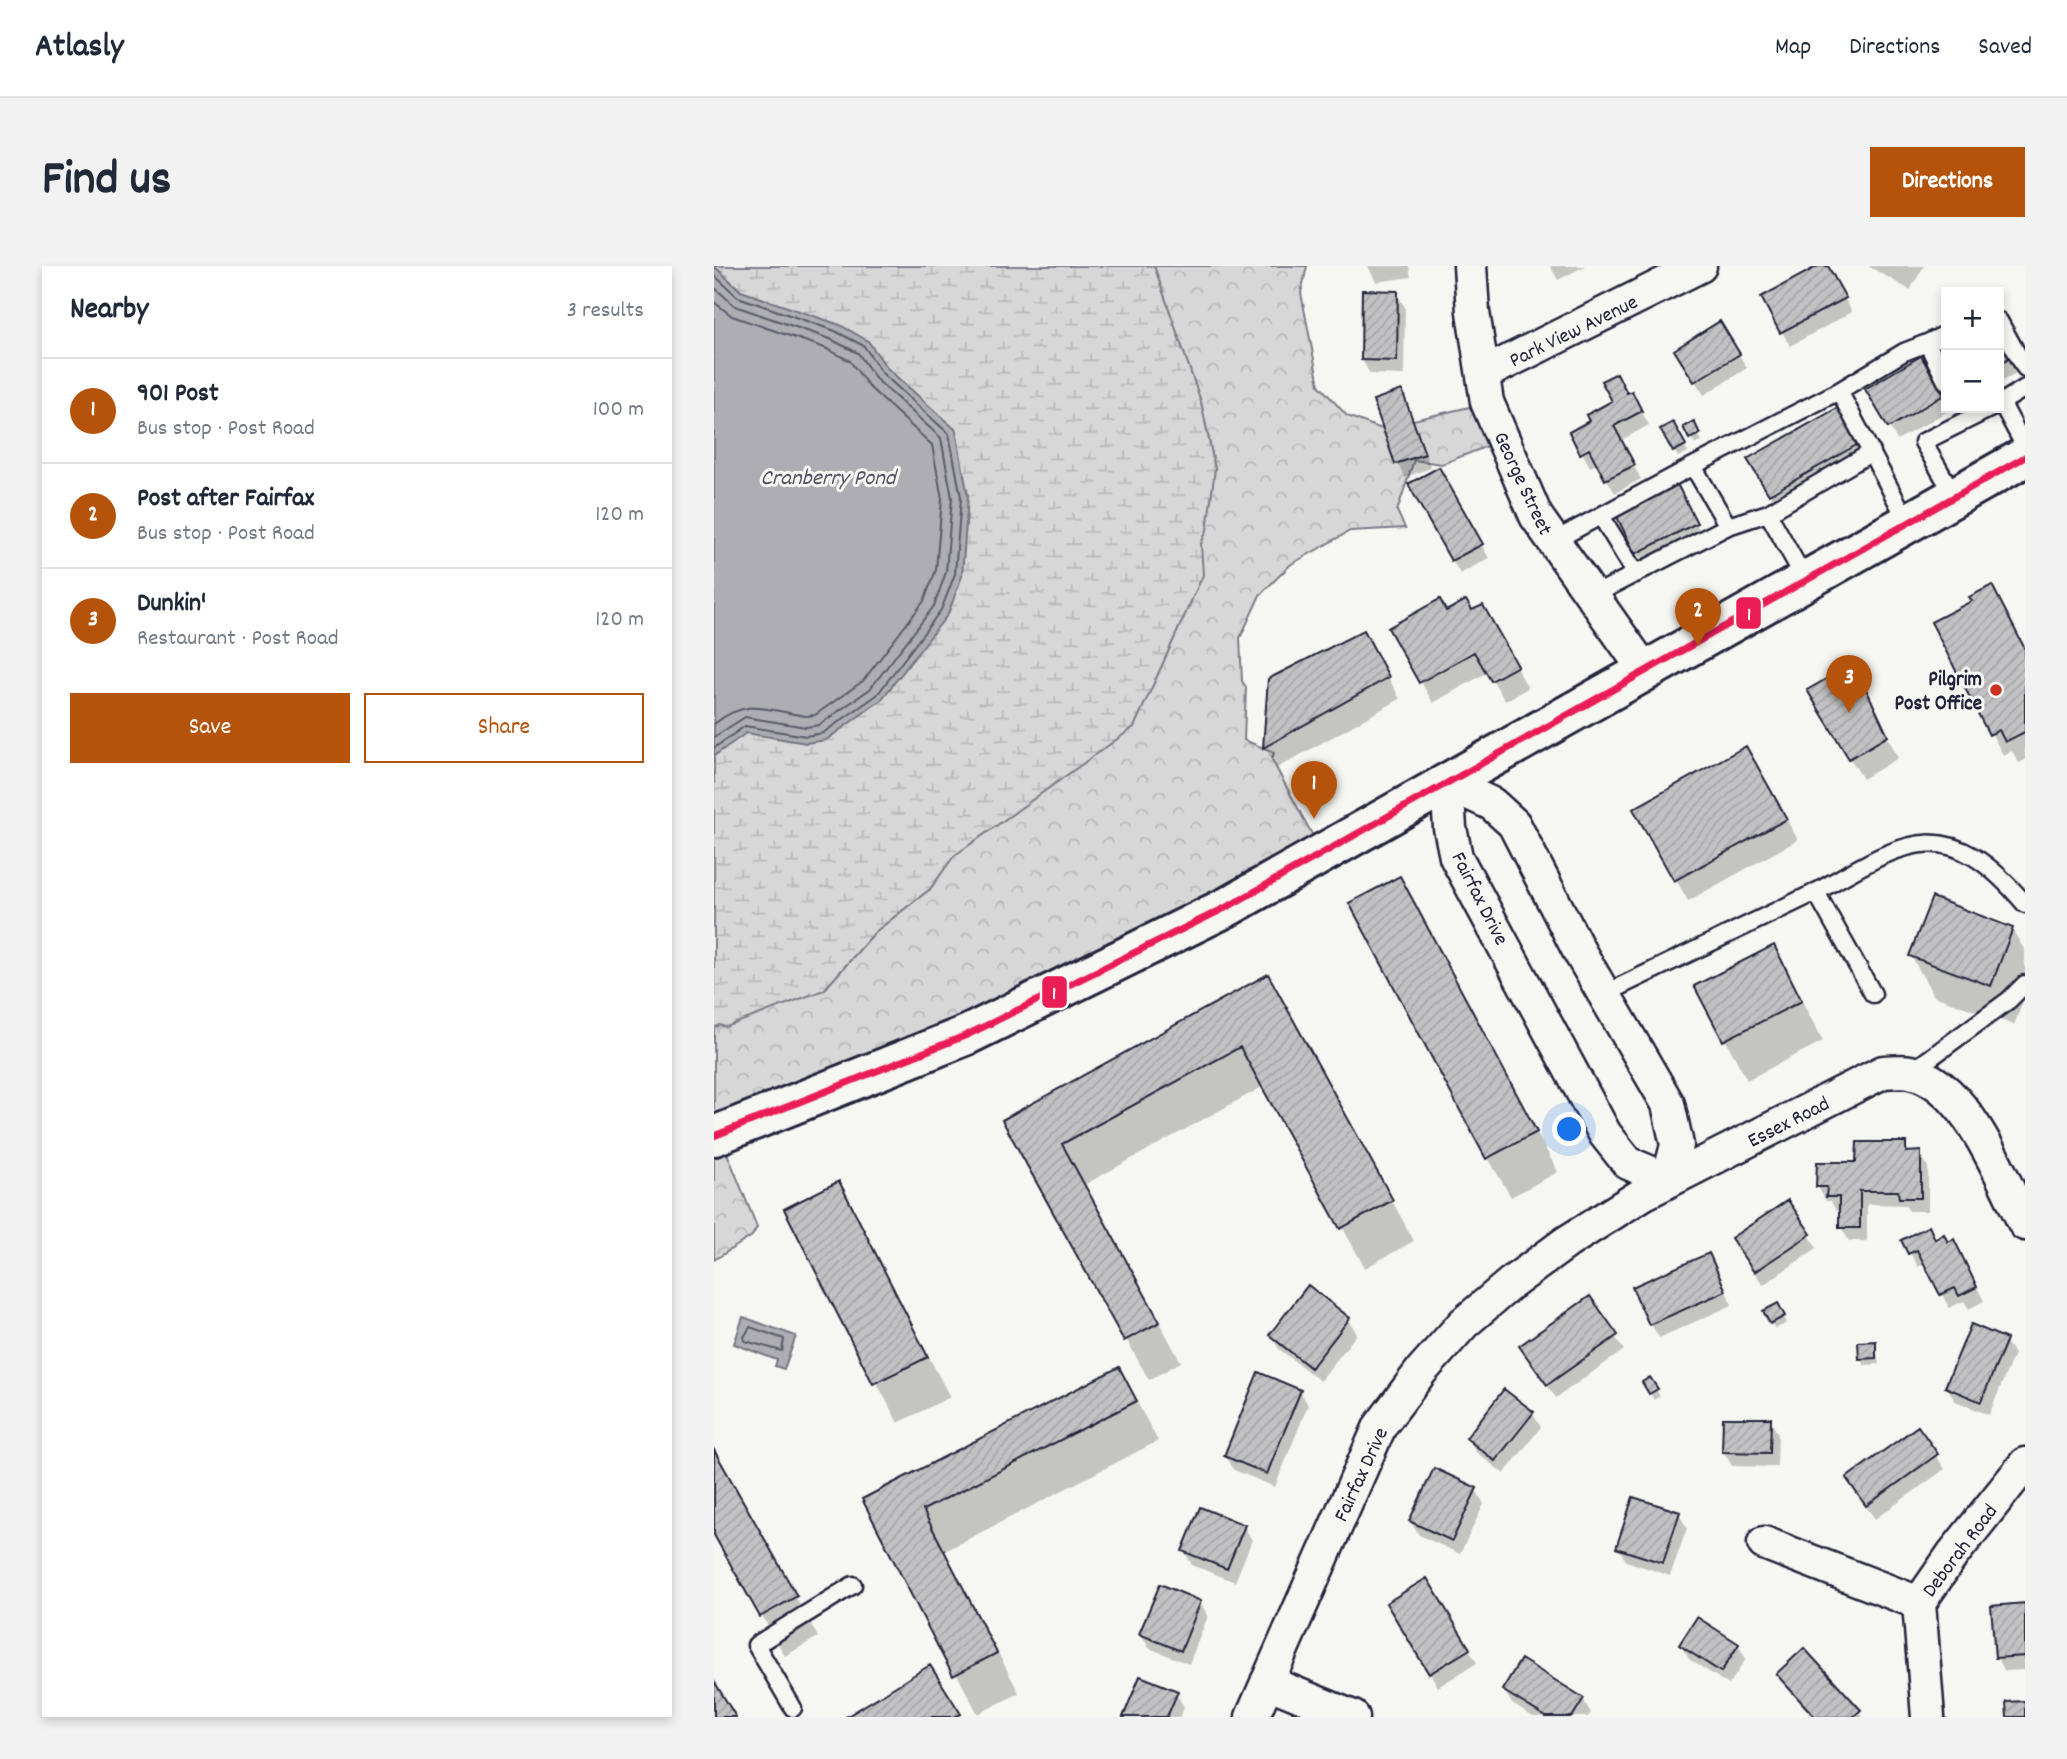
<!DOCTYPE html>
<meta charset="utf-8">
<style>
:root{--surface:#fff;--page:#f2f2f3;--text:#1f2937;--muted:#747a83;--line:#e0e1e3;--accent:#b45309}
body{margin:0;font-family:Dekko,sans-serif;background:var(--page);color:var(--text)}
.controls{position:absolute;right:21px;top:21px;display:grid;overflow:hidden;border-radius:0px;box-shadow:0 4px 10px #0003}
.controls button{width:63px;height:63px;display:grid;place-items:center;padding:0;border:0;border-bottom:2px solid var(--line);background:var(--surface);color:var(--text);font:35px sans-serif}
.you{position:absolute;left:856px;top:864px;width:24px;height:24px;margin:-18px;border:5px solid #fff;border-radius:50%;background:#1a73e8;box-shadow:0 0 0 10px #1a73e833}
.badge{display:grid;place-items:center;width:46px;height:46px;border-radius:50%;background:var(--accent);color:#fff;font-size:23px;font-weight:700}
.pin{position:absolute;translate:-50% -58px;filter:drop-shadow(0 2px 4px #0008)}
.pin::after{content:'';position:absolute;top:37px;width:24px;height:21px;background:inherit;clip-path:polygon(0 0,100% 0,50% 100%)}
.list{margin:0;padding:0;list-style:none}
h2{display:flex;justify-content:space-between;align-items:center;height:91px;margin:0;padding:0 28px;font-size:30px}
h2 small{font-size:23px;font-weight:400;color:var(--muted)}
.list li{display:grid;grid-template-columns:46px 1fr auto;gap:21px;align-items:center;box-sizing:border-box;height:105px;padding:0 28px;border-top:2px solid var(--line)}
.list b{display:block;font-size:26px;white-space:nowrap}
.list p{margin:0;font-size:23px;white-space:nowrap;color:var(--muted)}
.list em{font-size:23px;font-style:normal;color:var(--muted)}
.actions{display:flex;gap:14px;padding:21px 28px}
.actions a{flex:1;padding:16px 0;border:2px solid var(--accent);border-radius:0px;text-align:center;font-size:24px;color:var(--accent)}
.actions .main{background:var(--accent);color:#fff}
.map{position:relative;flex:none;width:1311px;height:1451px;overflow:hidden;border-radius:0px}
header{display:flex;align-items:center;gap:42px;box-sizing:border-box;height:98px;padding:0 35px;background:var(--surface);border-bottom:2px solid var(--line)}
header strong{font-size:33px}
nav{display:flex;gap:38px;margin-inline-start:auto;font-size:24px}
.intro{display:flex;align-items:center;justify-content:space-between;box-sizing:border-box;height:168px;padding:0 42px}
h1{margin:0;font-size:49px}
.button{padding:18px 32px;border-radius:0px;background:var(--accent);color:#fff;font-size:24px;font-weight:700}
main{display:flex;gap:42px;padding:0 42px}
aside{flex:1;background:var(--surface);border-radius:0px;box-shadow:0 4px 10px #0003}
.map>svg:first-child{display:block}
.forest{fill:url(#forest-crowns);stroke:#7c7c89;stroke-width:2}
.wetland{fill:url(#wetland-marsh);stroke:#7c7c89;stroke-width:2}
.water{fill:#adadb3;stroke:#757583;stroke-width:2}
.shadow{fill:#0003}
.lines{fill:none;stroke-linecap:round;stroke-linejoin:round}
.shore{stroke:#5a5a6b;stroke-width:2}
.building{fill:url(#building-hatch);stroke:#22223b;stroke-width:2}
.lane-casing{stroke:#22223b;stroke-width:21}
.street-casing{stroke:#22223b;stroke-width:37}
.primary-casing{stroke:#22223b;stroke-width:44}
.lane{stroke:#f6f6f2;stroke-width:16}
.street{stroke:#f6f6f2;stroke-width:32}
.primary{stroke:#f6f6f2;stroke-width:38}
.bus-1-casing{stroke:#f6f6f2;stroke-width:12}
.bus-1{stroke:#ea1d57;stroke-width:7}
.poi-dot{fill:#c8321e;stroke:#f6f6f2;stroke-width:2.5}
.labels{text-anchor:middle;stroke-width:6;stroke-linejoin:round;paint-order:stroke}
.street-label{font-size:21px;fill:#22223b;stroke:#f6f6f2}
.poi-label{font-size:21px;font-weight:bold;fill:#22223b;stroke:#f6f6f2;text-anchor:end}
.water-label{font-size:23px;font-style:italic;fill:#535365;stroke:#f6f6f2}
.line-badge{stroke:#f6f6f2;stroke-width:2.5}
.badge-label{font-size:19px;text-anchor:middle;font-weight:bold;fill:#fff}
</style>
<header>
<strong>Atlasly</strong>
<nav><a>Map</a><a>Directions</a><a>Saved</a></nav>
</header>
<div class="intro"><h1>Find us</h1><a class="button">Directions</a></div>
<main>
<aside>
<h2>Nearby<small>3 results</small></h2>
<ul class="list">
<li><span class="badge">1</span><div><b>901 Post</b><p>Bus stop · Post Road</p></div><em>100 m</em></li>
<li><span class="badge">2</span><div><b>Post after Fairfax</b><p>Bus stop · Post Road</p></div><em>120 m</em></li>
<li><span class="badge">3</span><div><b>Dunkin'</b><p>Restaurant · Post Road</p></div><em>120 m</em></li>
</ul>
<div class="actions"><a class="main">Save</a><a>Share</a></div>
</aside>
<div class="map">
<svg width="1311" height="1451" viewBox="0 0 1311 1451">
<defs>
<pattern id="forest-crowns" width="20" height="18" patternUnits="userSpaceOnUse" patternTransform="scale(1.75)"><rect width="20" height="18" fill="#d7d7d7"/><path d="M2 6a3 3 0 1 1 6 0M12 15a3 3 0 1 1 6 0" fill="none" stroke="#b8b8b9"/></pattern>
<pattern id="wetland-marsh" width="20" height="14" patternUnits="userSpaceOnUse" patternTransform="scale(1.75)"><rect width="20" height="14" fill="#d7d7d7"/><path d="M1 5h8M5 5V1M11 12h8M15 12V8" fill="none" stroke="#b8b8b9"/></pattern>
<pattern id="building-hatch" width="6" height="6" patternUnits="userSpaceOnUse" patternTransform="scale(1.75)"><rect width="6" height="6" fill="#c2c2c4"/><path d="M-1 1l2-2M0 6l6-6M5 7l2-2" fill="none" stroke="#a6a6a9"/></pattern>
</defs>
<rect width="100%" height="100%" fill="#f6f6f2"/>
<filter id="ink" filterUnits="userSpaceOnUse"><feTurbulence type="fractalNoise" baseFrequency=".0143" numOctaves="2"/><feDisplacementMap in="SourceGraphic" scale="14" xChannelSelector="R" yChannelSelector="G"/><feConvolveMatrix kernelMatrix="1 2 1 2 8 2 1 2 1" color-interpolation-filters="sRGB"/></filter>
<g filter="url(#ink)">
<!-- forest -->
<path class="forest" d="M440,0h153l-6,27 18,92 28,31 32,12 108,-25 16,37 -61,24 -28,-4 -17,51 8,17 -55,3 -60,34 -30,30 -20,43 2,43 4,6 -2,53 30,12 -2,8 48,89 -599,289 36,89 -5,9 -38,24v-232l25,-13 85,-25 51,-58 55,-43 285,-420 -14,-67z"/>
<!-- wetland -->
<path class="wetland" d="M0,0h440l47,136 14,67 -8,61 -6,14 2,31 -69,152 -180,129 -24,33 -55,43 -51,58 -98,37 -6,-2 -6,3v-296l53,-417z"/>
<!-- water -->
<path class="water" d="M0,0l27,25 99,34 28,16 19,27 69,62 12,67 -6,79 -14,38 -67,86 -55,40 -20,3 -60,-10 -32,23z
M29,1051l53,19 -12,33 -9,-3 2,-6 -43,-16z"/>
<!-- shadow -->
<path class="shadow" d="M654,0h41l2,11 -35,5z
M836,0h35l-27,14z
M1108,0h4l26,46 -62,34 -27,-48z
M1154,0h56l-14,24z
M682,27l9,14 -1,68 -34,-1 -8,-14z
M1285,72l19,34 -19,10z
M1025,89l8,13 -43,27 -20,-31z
M1207,93l29,51 -53,30 -29,-51z
M687,126l30,76 -26,9 -8,-14z
M917,127l18,32 -29,16 21,38 -26,14 -17,-30 -8,4 -19,-35z
M1124,143l32,56 -88,50 -32,-56z
M958,158l16,28 -10,5 -15,-27z
M979,158l9,17 -7,3 -10,-16z
M724,203l51,89 -29,16 -50,-90z
M970,234l19,37 -58,30 -27,-51z
M768,341l46,81 -23,13 -17,-29 -55,31 -42,-74 55,-15 25,-1z
M1219,357l92,27v110l-6,3 -7,-12 -9,4z
M661,387l25,46 -123,69 -12,-20 4,-68z
M1139,399l45,93 -35,21 -42,-67z
M1032,482l52,92 -110,61 -52,-92z
M708,652l136,254 -47,25 -23,-39z
M1298,663l13,22v45l-11,29 -80,-29 -23,-40z
M1059,681l50,94 -76,39 -50,-93z
M577,750l123,225 -49,27 -101,-182 -180,99 97,177 -32,18 -145,-260z
M1191,878l5,9h10l8,14v44h-19l-4,-6 -38,-1v37h-18l-8,-14 -1,-16h-4l-5,-10h-5l-8,-14 40,-23z
M124,918l112,213 -52,26 -112,-213z
M1095,969l8,13 -54,37 -22,-33z
M1189,974l45,4 13,11 23,46 -15,8 -5,-8 -15,7 -23,-45 -8,4z
M1002,1003l16,36 -73,33 -8,-14z
M594,1022l41,32 8,14 -37,47 -41,-32 -8,-14z
M876,1033l34,51 -68,48 -27,-38z
M1063,1039l10,18 -12,6 -10,-17z
M1291,1074l9,14 -25,61 -34,-14 -8,-14z
M1161,1077l4,21 -15,1 -4,-7z
M405,1103l39,72 -213,110 74,142 -41,21 -114,-215z
M936,1114l10,16 -6,4 -10,-17z
M586,1125l8,14 -33,82 -41,-17 -8,-14z
M818,1147l9,14 -37,47 -28,-22 -8,-14z
M1056,1154l8,14 -1,33 -45,-1 -8,-14z
M1203,1162l28,41 -70,50 -19,-27z
M0,1186l104,185 -33,19 -71,-125z
M762,1224l8,14 -24,50 -41,-19 -9,-14z
M965,1248l8,14 -17,48 -44,-15 -8,-14z
M530,1260l8,14 -17,42 -43,-17 -8,-14z
M713,1314l50,83 -39,24 -50,-84z
M486,1336l8,14 -19,48 -40,-16 -8,-14z
M1311,1339v65l-20,1 -8,-14z
M967,1379h57l8,14 -17,26 -40,-26z
M1064,1409l81,36 4,6h-51z
M790,1424l79,9 8,14 -3,4h-55l-21,-13z
M462,1427l8,14 -4,10h-55z"/>
<g class="lines">
<!-- shore -->
<path class="shore" d="M0,9l24,22 97,34 29,15 18,27 67,61 12,63 -6,77 -14,36 -64,85 -54,38 -17,3 -61,-10 -31,22
M0,21l21,19 95,33 28,14 18,26 65,59 11,60 -6,74 -12,34 -64,83 -51,36 -13,2 -61,-10 -31,20
M0,36l18,14 93,32 25,13 19,26 63,58 10,54 -6,71 -12,31 -61,80 -48,34 -9,1c-41,-6 -57,-19 -92,8
M36,1061l34,12 -2,12 -37,-10 -1,-4z"/>
</g>
<!-- building -->
<path class="building" d="M1104,0h10l18,32 -66,35 -19,-36z
M648,24l36,1 -1,70 -36,-1z
M1006,55l20,33 -46,28 -20,-32z
M1285,69l12,22 -12,7z
M1207,90l23,39 -56,33 -23,-39z
M903,107l10,20 5,-2 10,20 -28,15 21,39 -30,15 -16,-31 -9,5 -11,-22 20,-11 -3,-6 26,-14 -11,-20z
M688,124l23,64 -30,10 -22,-64z
M1125,141l21,36 -91,52 -22,-36z
M980,155l6,13 -11,5 -6,-12z
M959,156l13,23 -13,7 -13,-23z
M725,201l44,77 -32,17 -43,-77z
M963,218l20,39 -62,31 -19,-39z
M1278,319l33,64v83l-20,10 -6,-12 -10,5 -58,-113 41,-21 -3,-4z
M726,333l6,12 20,-11 6,10 11,-5 35,61 -27,15 -17,-29 -55,31 -31,-55z
M650,364l25,47 -126,71 5,-69z
M1140,397l34,73 -39,23 -42,-69z
M1032,480l41,73 -113,62 -41,-72z
M686,610l137,256 -51,27 -137,-256z
M1218,631l81,31 -22,58 -82,-30z
M1060,679l28,56 -79,40 -29,-55z
M554,708l125,226 -53,29 -100,-182 -178,97 98,178 -36,19 -122,-221z
M1143,876h49v10l15,-1v47h-22l-1,-7h-38v37h-21v-31h-13l1,-10h-11l1,-25h39z
M125,915l89,176 -55,27 -89,-175z
M1074,934l23,34 -57,38 -23,-34z
M1215,960l6,13 9,-5 4,8 6,-3 23,48 -18,9 -4,-8 -15,7 -23,-45 -9,4 -7,-14z
M995,987l17,38 -77,34 -17,-38z
M594,1019l42,33 -39,50 -42,-33z
M876,1030l28,39 -71,50 -28,-39z
M1064,1037l7,13 -15,8 -7,-13z
M1257,1058l36,15 -26,63 -36,-15z
M1162,1075v17l-17,1 -1,-17z
M405,1101l18,34 -214,109 74,143 -44,23 -91,-177z
M544,1106l43,18 -34,84 -43,-18z
M936,1111l8,12 -9,5 -7,-12z
M790,1123l30,23 -39,49 -29,-23z
M1009,1152h48l-1,35 -48,-1z
M1204,1160l20,28 -72,52 -20,-28z
M0,1184l83,146 -37,21 -46,-82z
M720,1202l43,20 -25,53 -43,-20z
M919,1231l47,15 -17,51 -47,-15z
M486,1241l45,18 -18,44 -45,-18z
M713,1312l43,71 -41,25 -43,-71z
M446,1318l41,17 -20,50 -42,-17z
M1311,1337v53l-30,2 -4,-52z
M983,1351l42,27 -18,28 -42,-27z
M1090,1382l57,62 -8,7h-38l-39,-43z
M807,1393l63,39 -12,19h-26l-44,-27z
M216,1399l31,49 -6,3h-109z
M426,1410l38,15 -11,26h-44z
M0,1415l22,36h-22z
M1311,1435v16h-18l-1,-15z"/>
<g class="lines">
<!-- lane casing -->
<g class="lane-casing">
<path id="lane" d="M1285,55l26,47
M1232,68l-19,9 19,38
M1125,125l65,-39 23,-9
M1287,136l24,45
M1285,138l26,-16
M1241,231l-32,-55 68,-34
M1054,247l38,68
M887,250l35,58
M1014,260l40,-13 104,-61
M838,276l141,-76
M878,330l136,-70 -35,-60 146,-75 69,132
M1102,626c91,-52 130,-81 209,12
M890,728l212,-102 57,102
M1197,806l98,-72 16,-16
M79,1442l-37,-63 97,-60"/>
</g>
<!-- street casing -->
<g class="street-casing">
<path id="street" d="M756,0l3,46 14,90 49,114 110,156
M769,108l217,-108
M733,517l45,21 22,20 65,127 89,153 9,41 -9,35 -40,-17 -23,-29 -149,-277 -6,-29z
M1050,1277l155,60
M553,1416l86,35
M538,1451l128,-291 42,-56 42,-47 46,-39 57,-42 76,-48 240,-122c8,0 19,-2 27,0 57,11 91,106 115,152
M1214,1451l-9,-114 34,-49 72,-90"/>
</g>
<!-- primary casing -->
<g class="primary-casing">
<path id="primary" d="M0,870l253,-101 262,-129 796,-449"/>
</g>
<!-- lane -->
<use href="#lane" class="lane"/>
<!-- street -->
<use href="#street" class="street"/>
<!-- primary -->
<use href="#primary" class="primary"/>
<!-- bus-1 casing -->
<g class="bus-1-casing">
<path id="bus-1" d="M0,870l253,-101 262,-129 796,-449"/>
</g>
<!-- bus-1 -->
<use href="#bus-1" class="bus-1"/>
</g>
</g>
<!-- markers -->
<circle class="poi-dot" cx="1282" cy="424" r="7"/>
<g class="labels">
<!-- street labels -->
<g class="street-label">
<text transform="translate(859 64) rotate(-26)" y="7">Park View Avenue</text>
<text transform="translate(810 217) rotate(65)" y="7">George Street</text>
<text transform="translate(767 632) rotate(63)" y="7">Fairfax Drive</text>
<text transform="translate(1074 855) rotate(-27)" y="7">Essex Road</text>
<text transform="translate(646 1208) rotate(-65)" y="7">Fairfax Drive</text>
<text transform="translate(1245 1284) rotate(-53)" y="7">Deborah Road</text>
</g>
<!-- poi labels -->
<g class="poi-label">
<text x="1268" y="419">Pilgrim<tspan x="1268" dy="24">Post Office</tspan></text>
</g>
<!-- water labels -->
<g class="water-label">
<text x="114" y="218">Cranberry Pond</text>
</g>
</g>
<g class="line-badge">
<rect x="1021" y="330" width="27" height="34" rx="7" fill="#ea1d57"/>
<rect x="327" y="709" width="27" height="34" rx="7" fill="#ea1d57"/>
</g>
<g class="badge-label">
<text x="1035" y="354">1</text>
<text x="340" y="733">1</text>
</g>
</svg>
<div class="controls">
<button>+</button>
<button>−</button>
</div>
<div class="you"></div>
<div class="pin badge" style="left:600px;top:553px">1</div>
<div class="pin badge" style="left:984px;top:380px">2</div>
<div class="pin badge" style="left:1135px;top:447px">3</div>
</div>
</main>
